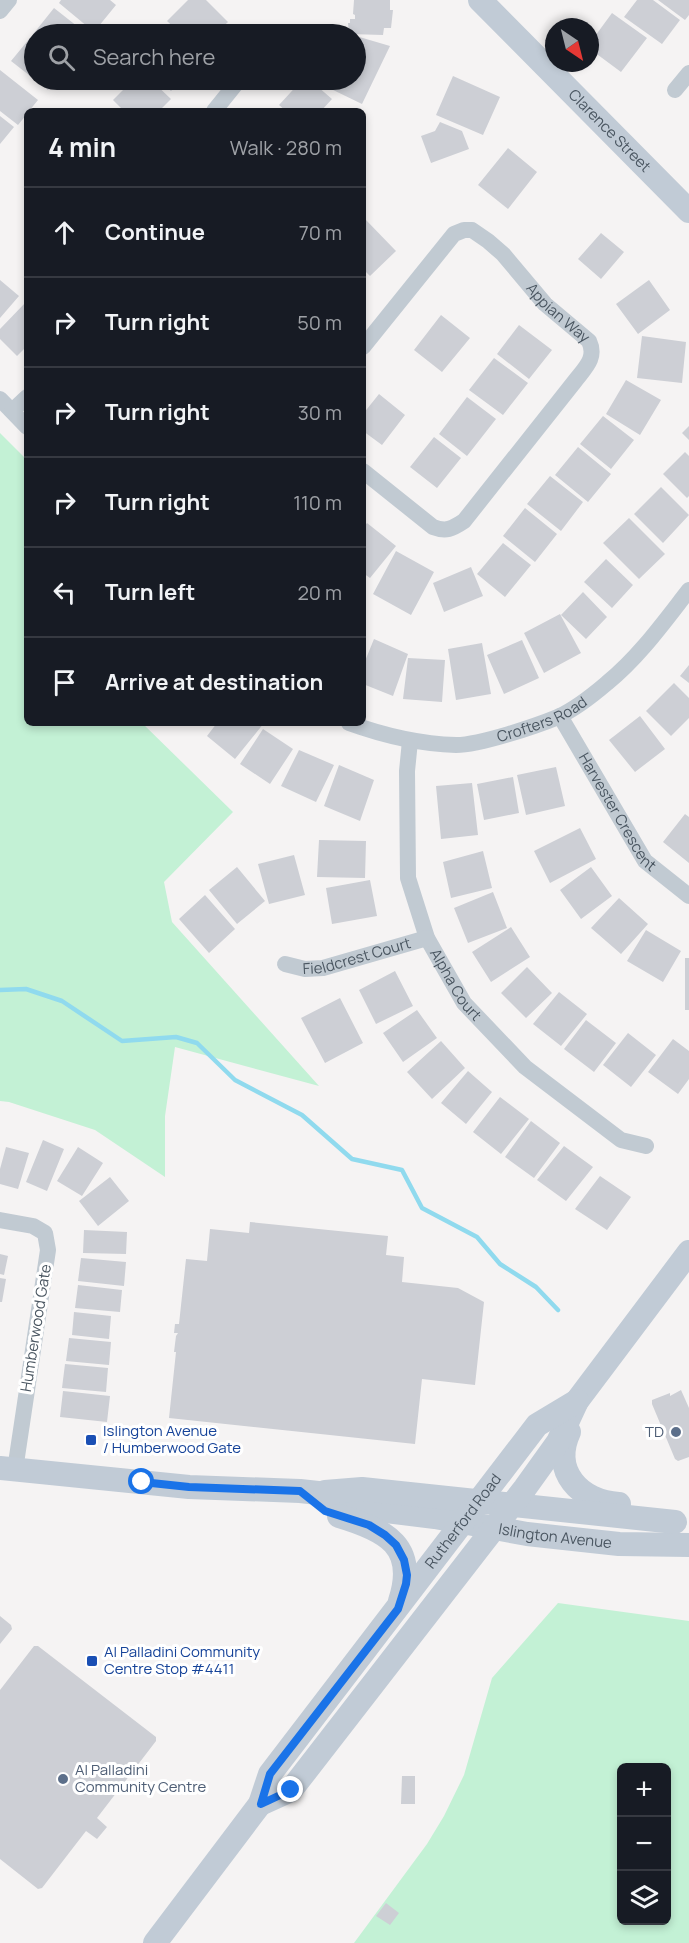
<!DOCTYPE html>
<meta charset="utf-8">
<style>
:root{--surface:#171b24;--page:#242831;--text:#f1f3f6;--muted:#9ea1a6;--line:#363941}
body{margin:0;font-family:Manrope,sans-serif;background:var(--page);color:var(--text)}
.controls{position:absolute;right:18px;bottom:18px;display:grid;overflow:hidden;border-radius:9px;box-shadow:0 3px 9px #0003}
.controls button{width:54px;height:54px;display:grid;place-items:center;padding:0;border:0;border-bottom:2px solid var(--line);background:var(--surface);color:var(--text);font:30px sans-serif}
.compass{position:absolute;left:545px;top:18px;width:54px;height:54px;border-radius:50%;background:var(--surface);box-shadow:0 3px 9px #0003;rotate:145deg}
.stop{position:absolute;width:18px;height:18px;margin:-14px;border:4px solid #1a73e8;border-radius:50%;background:#fff}
.stop.end{background:#1a73e8;border-color:#fff;box-shadow:0 2px 6px #0008}
.list{margin:0;padding:0;list-style:none}
h2{display:flex;justify-content:space-between;align-items:center;height:78px;margin:0;padding:0 24px;font-size:26px}
h2 small{font-size:20px;font-weight:400;color:var(--muted)}
.list li{display:grid;grid-template-columns:39px 1fr auto;gap:18px;align-items:center;box-sizing:border-box;height:90px;padding:0 24px;border-top:2px solid var(--line)}
.list b{display:block;font-size:22px;white-space:nowrap}
.list em{font-size:20px;font-style:normal;color:var(--muted)}
.icon{flex:none;width:33px;height:33px;fill:none;stroke:currentColor;stroke-width:2;stroke-linecap:round;stroke-linejoin:round}
.map{position:relative;flex:none;width:689px;height:1943px;overflow:hidden}
.search{position:absolute;background:var(--surface);box-shadow:0 3px 9px #0003;left:24px;top:24px;width:342px;height:66px;display:flex;align-items:center;gap:15px;box-sizing:border-box;padding:0 21px;border-radius:33px;color:var(--muted);font-size:22px}
.panel{position:absolute;background:var(--surface);box-shadow:0 3px 9px #0003;left:24px;top:108px;width:342px;height:618px;border-radius:9px}
.map>svg:first-child{display:block}
.green{fill:#c3f1d5;fill-rule:evenodd}
.lines{fill:none;stroke-linecap:round;stroke-linejoin:round}
.stream{stroke:#90daee;stroke-width:4.5}
.building{fill:#cdcfd5}
.street{stroke:#c1cad2;stroke-width:16}
.secondary{stroke:#c1cbd6;stroke-width:24}
.route{stroke:#1a73e8;stroke-width:8}
.service-dot{fill:#5c6f8a;stroke:#fff;stroke-width:2}
.transit-dot{fill:#1a4fb4;stroke:#fff;stroke-width:2}
.labels{text-anchor:middle;stroke-width:6;stroke-linejoin:round;paint-order:stroke}
.street-label{font-size:15px;fill:#4a5661;stroke:#fff}
.transit-label{font-size:15px;fill:#164399;stroke:#fff;text-anchor:start}
.service-label{font-size:15px;fill:#4e5e75;stroke:#fff;text-anchor:end}
</style>
<div class="map">
<svg width="689" height="1943" viewBox="0 0 689 1943">
<rect width="100%" height="100%" fill="#f5f3f3"/>
<!-- green -->
<path class="green" d="M0,433l27,27v263h115l91,89 -69,70 8,40 147,164 -144,-39 -10,69v61l-70,-47 -86,-28 -9,-1z
M558,1603l131,18v322h-335l73,-99 17,-28 20,-41 28,-97zM622,1768h44v152h-44z"/>
<g class="lines">
<!-- stream -->
<path class="stream" d="M0,990l26,-1 36,12 60,40 54,-4 21,6 38,37 67,35 50,44 50,11 20,38 55,29 23,27 36,23 22,23"/>
</g>
<!-- building -->
<path class="building" d="M61,0h49l6,5 -22,27 -35,-29z
M188,0h18l22,22 -13,12h-34l-14,-13z
M354,0h36v10h3l-2,18h-7l-1,7 -34,-1 -1,-11h2v-4h5v-4l-2,-1z
M637,0h16l27,20 -18,24 -38,-27z
M658,0h31v15l-4,5z
M54,8l33,26h-51l-2,-1z
M612,13l35,25 -26,34 -31,-23v-6z
M356,36l34,10 -28,58 -33,-16 5,-8h22z
M30,38l4,3v38l-23,-18z
M0,70l38,30 -9,11h-2v3l-9,11 -18,-14z
M453,76l47,21 -17,38 -47,-20z
M35,80h22l-9,10z
M133,80h18l20,19 -12,12h-35l-11,-11z
M159,80h23l-11,11z
M302,80h8l22,19 -11,12h-35l-7,-6z
M0,116l14,11 -14,17z
M440,122l22,9 7,18 -38,14 -10,-27 14,-5z
M508,148l29,24 -29,37 -30,-24z
M365,219l31,32 -26,25 -7,-7v-47z
M601,233l23,19 -23,27 -23,-20z
M0,280l19,16 -19,22z
M649,280l21,30 -32,24 -22,-30z
M25,303l2,2v41l-10,10 -17,-17v-10z
M441,315l29,23 -28,34 -28,-22z
M519,325l33,25 -23,29 -32,-25z
M642,336l44,6 -4,41 -45,-5z
M494,358l34,25 -25,32 -34,-25z
M626,380l35,20 -21,35 -34,-21z
M379,394l26,21 -23,30 -19,-14v-17z
M467,397l29,22 -29,37 -28,-22z
M603,416l31,24 -23,29 -31,-25z
M689,426v14l-7,-7z
M434,437l27,21 -24,30 -27,-21z
M578,447l33,27 -23,28 -33,-27z
M685,452l4,4v40l-2,2 -24,-24z
M550,476l33,26 -22,29 -34,-27z
M661,487l28,28 -26,28 -29,-29z
M525,508l32,26 -22,28 -32,-26z
M629,518l36,36 -26,25 -36,-36z
M367,523l29,23 -26,32 -7,-5v-45z
M503,543l28,22 -26,32 -28,-23z
M396,551l38,21 -23,43 -38,-21z
M606,559l27,26 -21,23 -28,-26z
M471,567l12,29 -39,16 -11,-29z
M583,592l24,25 -21,22 -25,-24z
M560,614l21,39 -37,20 -20,-40z
M374,639l34,15 -15,42 -30,-12v-18z
M522,640l17,38 -35,16 -17,-39z
M482,643l9,51 -35,6 -8,-51z
M408,658l37,2 -3,42 -39,-3z
M689,665v18l-9,-7z
M674,683l15,15v20l-18,18 -25,-25z
M640,716l25,33 -30,23 -26,-32z
M217,723h47l-29,36 -28,-23z
M263,729l30,20 -23,35 -30,-20z
M299,750l35,15 -18,37 -35,-16z
M339,765l35,15 -14,41 -36,-15z
M556,767l9,39 -39,9 -9,-40z
M513,777l6,36 -35,7 -7,-36z
M472,783l6,52 -37,4 -5,-53z
M685,814l4,3v46l-26,-21z
M580,828l16,31 -46,24 -16,-32z
M319,840l47,1 -1,37 -48,-1z
M483,851l9,37 -41,10 -8,-36z
M294,855l11,40 -36,9 -11,-40z
M237,867l28,34 -28,23 -28,-34z
M591,867l21,29 -31,23 -21,-29z
M370,880l7,36 -45,8 -6,-36z
M493,892l14,36 -39,15 -14,-35z
M205,895l30,34 -26,24 -30,-34z
M619,898l29,26 -27,30 -30,-26z
M511,927l19,30 -39,25 -19,-30z
M646,930l35,21 -18,31 -36,-21z
M685,958h4v52h-4z
M527,967l25,26 -26,25 -25,-25z
M395,971l18,35 -37,18 -17,-34z
M559,992l28,22 -26,32 -28,-22z
M340,998l23,45 -38,20 -24,-45z
M417,1010l20,28 -34,24 -20,-29z
M586,1020l30,23 -22,29 -30,-23z
M628,1033l28,22 -25,32 -28,-22z
M673,1039l16,12v28l-11,15 -30,-22z
M441,1041l24,27 -33,31 -25,-27z
M468,1071l24,21 -26,32 -25,-21z
M500,1097l29,22 -28,35 -28,-22z
M531,1121l29,22 -26,35 -29,-21z
M43,1140l21,9 -17,42 -21,-9z
M564,1146l29,21 -27,34 -29,-21z
M6,1147l23,6 -11,36 -18,-5v-15z
M78,1147l25,16 -21,33 -25,-15z
M600,1176l31,21 -24,33 -32,-21z
M110,1177l19,24 -31,25 -19,-25z
M250,1222l138,14 -2,19 18,2 -2,25 56,6 26,14 -9,83 -53,-6 -7,65 -246,-26 7,-66h-2l2,-16 2,-3h-4l1,-9h4l7,-65 21,2 3,-32 39,4z
M84,1230l43,2 -1,22 -43,-1z
M0,1254l8,2 -4,19 -4,-1z
M81,1258l45,4 -2,24 -46,-5z
M0,1278l6,1 -4,23h-2z
M78,1285l44,5 -2,22 -45,-4z
M74,1312l37,4 -2,23 -37,-4z
M69,1338l42,4 -2,23 -43,-4z
M65,1364l43,4 -2,24 -44,-4z
M681,1390l8,18v49l-11,4 -3,-2 -23,-55v-4l18,-7v3z
M63,1391l47,5 -3,26 -47,-5z
M0,1616l11,9 1,4 -12,15z
M34,1646h4l118,91v4l-59,77 10,9 -10,12 -11,-8 -44,57 -4,1 -38,-30v-169z
M402,1776h13v28h-14z
M386,1903l13,10 -9,12 -14,-9z"/>
<g class="lines">
<!-- street -->
<g class="street">
<path d="M0,11l9,-11"/>
<path d="M675,90l14,-17"/>
<path d="M214,111l25,-31"/>
<path id="s1" d="M363,347l91,-113 10,-4h8l16,11 15,13 42,50 44,37c8,17 -4,27 -14,40l-111,140c-12,8 -18,11 -31,6l-70,-56"/>
<path d="M0,399l27,28"/>
<path d="M12,411l15,-14"/>
<path id="s2" d="M560,716l85,145 44,35"/>
<path id="s3" d="M349,723c36,13 70,21 107,22 24,0 80,-19 102,-28 17,-8 35,-22 49,-34 32,-26 57,-61 82,-93"/>
<path id="s4" d="M410,741l-3,30 1,107 19,60 37,65 61,64 96,73 25,6"/>
<path id="s5" d="M285,964l20,5 18,-1 104,-30"/>
<path d="M0,1220l33,6 12,7 3,17 -33,220"/>
</g>
<!-- secondary -->
<g class="secondary">
<path id="s6" d="M480,0l209,211"/>
<path d="M569,1432c-18,39 11,70 50,72"/>
<path id="s7" d="M0,1468l189,19 111,4 18,2 43,15 74,9 92,17 92,10 70,1"/>
<path d="M325,1492l37,-3 313,33"/>
<path d="M339,1516c47,14 79,30 61,85"/>
<path d="M260,1804l31,-14 234,-302 33,-46 19,-41 112,-149"/>
<path id="s8" d="M155,1943l105,-139 10,-30 267,-349 40,-24"/>
</g>
</g>
<g class="lines">
<!-- route -->
<path class="route" d="M142,1482l47,5 111,4 25,20 44,14 16,10 11,10 8,15 3,15 -1,9 -8,25 -128,165 -9,30 30,-14"/>
</g>
<!-- markers -->
<g class="service-dot">
<circle cx="676" cy="1432" r="6"/>
<circle cx="63" cy="1779" r="6"/>
</g>
<g class="transit-dot">
<rect x="85" y="1434" width="12" height="12" rx="3"/>
<rect x="86" y="1655" width="12" height="12" rx="3"/>
</g>
<g class="labels">
<!-- street labels -->
<g class="street-label">
<text dy="5" stroke="none"><textPath href="#s6" startOffset="184">Clarence Street</textPath></text>
<text dy="5" stroke="none"><textPath href="#s1" startOffset="284">Appian Way</textPath></text>
<text dy="5" stroke="none"><textPath href="#s3" startOffset="200">Crofters Road</textPath></text>
<text dy="5" stroke="none"><textPath href="#s2" startOffset="112">Harvester Crescent</textPath></text>
<text dy="5" stroke="none"><textPath href="#s5" startOffset="74">Fieldcrest Court</textPath></text>
<text dy="5" stroke="none"><textPath href="#s4" startOffset="255">Alpha Court</textPath></text>
<text transform="translate(36 1328) rotate(-81)" y="5">Humberwood Gate</text>
<text dy="5" stroke="none"><textPath href="#s8" startOffset="524">Rutherford Road</textPath></text>
<text dy="5" stroke="none"><textPath href="#s7" startOffset="561">Islington Avenue</textPath></text>
</g>
<!-- transit labels -->
<g class="transit-label">
<text x="103" y="1436">Islington Avenue<tspan x="103" dy="17">/ Humberwood Gate</tspan></text>
<text x="104" y="1657">Al Palladini Community<tspan x="104" dy="17">Centre Stop #4411</tspan></text>
</g>
<!-- service labels -->
<g class="service-label">
<text x="664" y="1437">TD</text>
<text x="75" y="1775" text-anchor="start">Al Palladini<tspan x="75" dy="17">Community Centre</tspan></text>
</g>
</g>
</svg>
<div class="controls">
<button>+</button>
<button>−</button>
<button><svg class="icon" aria-label="layers" viewBox="0 0 24 24"><path d="M12 4l9 5-9 5-9-5zM3 14l9 5 9-5"/></svg></button>
</div>
<svg class="compass" viewBox="-18 -18 36 36"><path d="M0-13l5 13h-10z" fill="#e53935"/><path d="M0 13l5-13h-10z" fill="#9ea1a6"/></svg>
<div class="stop" style="left:142px;top:1482px"></div>
<div class="stop end" style="left:291px;top:1790px"></div>
<div class="search"><svg class="icon" aria-label="search" viewBox="0 0 24 24"><circle cx="10" cy="10" r="6"/><path d="M15 15l6 6"/></svg>Search here</div>
<section class="panel">
<h2>4 min<small>Walk · 280 m</small></h2>
<ul class="list">
<li><svg class="icon" aria-label="ahead" viewBox="0 0 24 24"><path d="M12 20V5M6 11l6-6 6 6"/></svg><div><b>Continue</b></div><em>70 m</em></li>
<li><svg class="icon" aria-label="right" viewBox="0 0 24 24"><path d="M7 20v-9h11M14 6l5 5-5 5"/></svg><div><b>Turn right</b></div><em>50 m</em></li>
<li><svg class="icon" aria-label="right" viewBox="0 0 24 24"><path d="M7 20v-9h11M14 6l5 5-5 5"/></svg><div><b>Turn right</b></div><em>30 m</em></li>
<li><svg class="icon" aria-label="right" viewBox="0 0 24 24"><path d="M7 20v-9h11M14 6l5 5-5 5"/></svg><div><b>Turn right</b></div><em>110 m</em></li>
<li><svg class="icon" aria-label="left" viewBox="0 0 24 24"><path d="M17 20v-9H6M10 6l-5 5 5 5"/></svg><div><b>Turn left</b></div><em>20 m</em></li>
<li><svg class="icon" aria-label="arrive" viewBox="0 0 24 24"><path d="M6 21V4h12l-3 4 3 4H6"/></svg><div><b>Arrive at destination</b></div></li>
</ul>
</section>
</div>
